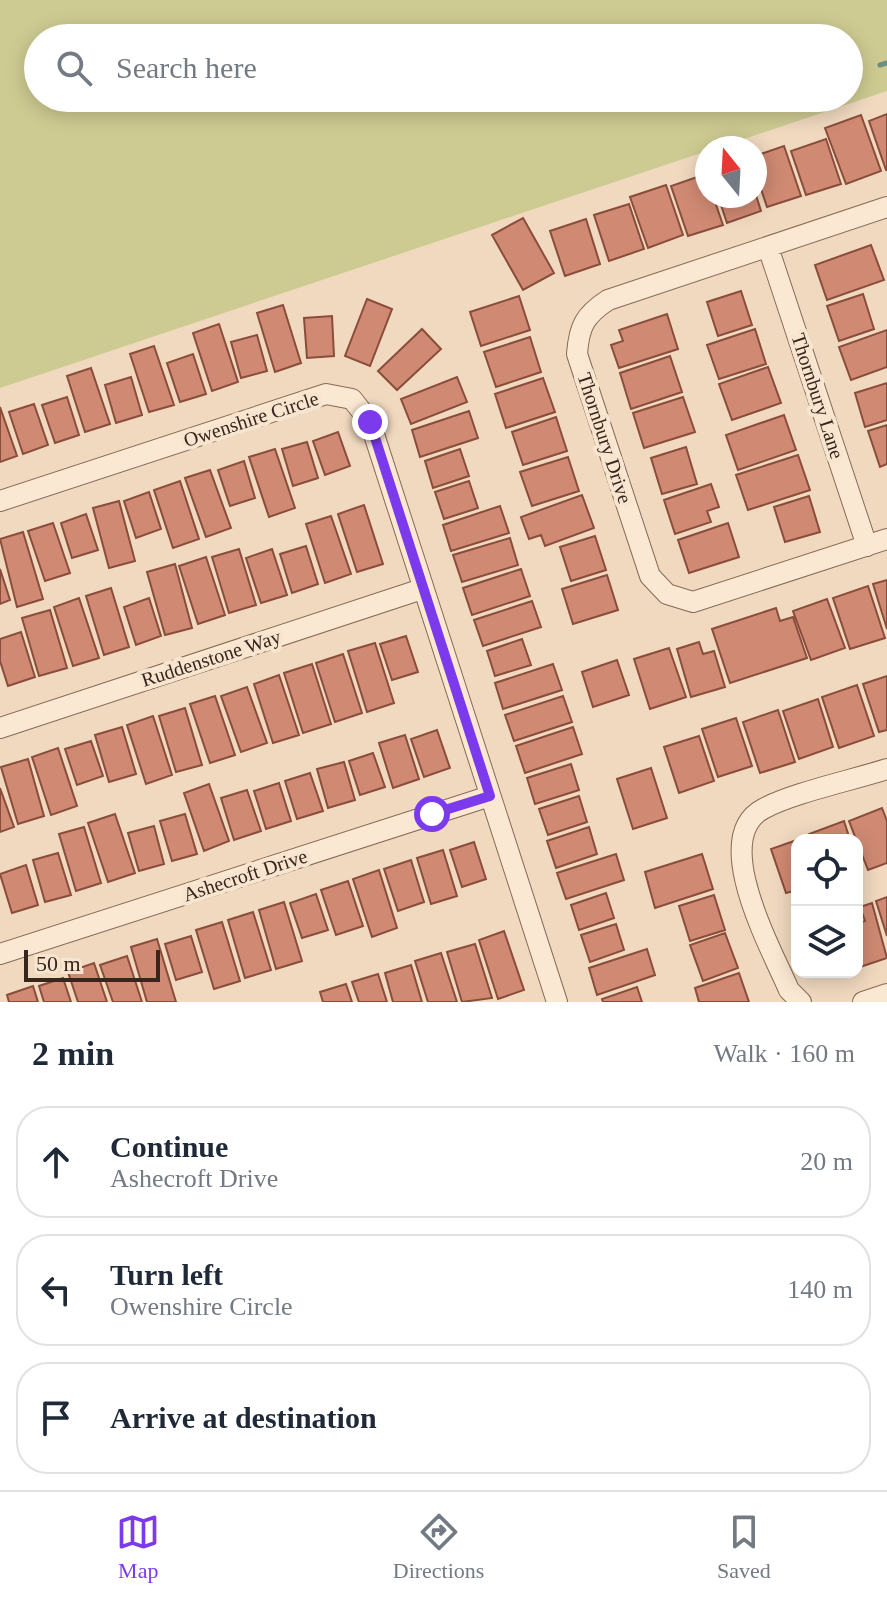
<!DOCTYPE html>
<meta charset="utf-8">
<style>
:root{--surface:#fff;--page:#f6f6f7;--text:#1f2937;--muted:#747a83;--line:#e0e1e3;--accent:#7c3aed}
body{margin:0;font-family:"Times New Roman",serif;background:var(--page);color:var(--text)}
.controls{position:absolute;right:24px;bottom:24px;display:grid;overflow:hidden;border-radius:16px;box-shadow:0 4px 20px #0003}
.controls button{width:72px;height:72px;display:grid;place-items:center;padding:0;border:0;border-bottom:2px solid var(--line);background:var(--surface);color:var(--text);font:40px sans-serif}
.compass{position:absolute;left:695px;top:136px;width:72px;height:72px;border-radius:50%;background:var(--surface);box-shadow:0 4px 20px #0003;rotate:342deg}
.scale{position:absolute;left:24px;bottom:20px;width:136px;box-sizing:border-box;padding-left:8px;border:4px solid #38251c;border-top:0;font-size:22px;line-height:28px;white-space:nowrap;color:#38251c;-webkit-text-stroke:6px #f7e5cf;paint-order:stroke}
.stop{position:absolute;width:24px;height:24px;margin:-18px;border:6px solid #7c3aed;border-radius:50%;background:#fff}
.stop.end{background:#7c3aed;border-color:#fff;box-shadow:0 2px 8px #0008}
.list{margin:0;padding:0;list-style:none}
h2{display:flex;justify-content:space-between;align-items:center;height:104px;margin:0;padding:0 32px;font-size:34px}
h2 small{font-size:26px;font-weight:400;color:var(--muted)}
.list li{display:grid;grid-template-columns:52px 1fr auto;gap:24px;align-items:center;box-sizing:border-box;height:112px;margin:0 16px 16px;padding:0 16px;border:2px solid var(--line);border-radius:32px}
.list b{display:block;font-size:30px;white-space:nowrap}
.list p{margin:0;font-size:26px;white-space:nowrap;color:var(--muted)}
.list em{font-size:26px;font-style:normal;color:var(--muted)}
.icon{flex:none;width:44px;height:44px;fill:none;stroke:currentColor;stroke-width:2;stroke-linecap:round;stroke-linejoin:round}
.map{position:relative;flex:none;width:887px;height:1002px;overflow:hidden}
.search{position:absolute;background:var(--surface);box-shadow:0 4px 20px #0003;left:24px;right:24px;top:24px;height:88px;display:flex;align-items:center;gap:20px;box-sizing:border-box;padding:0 28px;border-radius:44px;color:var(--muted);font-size:30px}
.sheet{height:488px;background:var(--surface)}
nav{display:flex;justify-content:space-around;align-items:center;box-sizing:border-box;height:112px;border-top:2px solid var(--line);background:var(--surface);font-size:22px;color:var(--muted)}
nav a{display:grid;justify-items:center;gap:4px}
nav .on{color:var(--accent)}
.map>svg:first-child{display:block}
.green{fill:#cecb92;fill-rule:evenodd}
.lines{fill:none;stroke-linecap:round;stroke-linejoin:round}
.stream{stroke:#699080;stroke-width:5}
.building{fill:#d08a73;stroke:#8a4d3b;stroke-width:2}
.street-casing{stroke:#896956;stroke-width:22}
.street{stroke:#fae8d2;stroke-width:20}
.route{stroke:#7c3aed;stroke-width:10}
.labels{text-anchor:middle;stroke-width:8;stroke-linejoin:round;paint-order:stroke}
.street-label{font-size:20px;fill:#38251c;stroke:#f7e5cf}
</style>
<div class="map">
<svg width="887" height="1002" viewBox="0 0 887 1002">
<rect width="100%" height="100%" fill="#f0d9bf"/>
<!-- green -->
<path class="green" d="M0,0h887v91l-170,57h-10v3l-707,237zM849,38v60h-811v-60z"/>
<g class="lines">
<!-- stream -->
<path class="stream" d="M880,65l7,-2"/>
</g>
<!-- building -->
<path class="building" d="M887,114v56h-1l-17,-49z
M861,115l20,56 -35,13 -21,-56z
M826,139l15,45 -35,11 -15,-44z
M784,146l17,50 -34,11 -12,-36v-15z
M706,174l1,22h6l10,29 -35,11 -17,-50z
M666,185l17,50 -35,13 -18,-51z
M755,192l6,19 -34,12 -9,-27h37z
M629,204l15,45 -35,12 -15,-46z
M523,218l31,55 -31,17 -31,-55z
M586,219l14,45 -35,12 -15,-45z
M871,245l13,35 -57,20 -12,-35z
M741,291l11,34 -34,11 -11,-34z
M863,294l11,35 -35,12 -12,-35z
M519,296l11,34 -49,16 -11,-34z
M367,299l25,10 -22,57 -25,-10z
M283,305l18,58 -26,9 -18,-59z
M667,314l11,35 -59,19 -8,-23 12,-4 -4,-11z
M332,316l2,40 -27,2 -3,-40z
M219,324l19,58 -26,9 -19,-58z
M422,329l19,20 -44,41 -19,-19z
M755,329l11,35 -47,15 -12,-34z
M887,330v37l-36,13 -12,-33z
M257,335l10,36 -26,7 -10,-36z
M530,337l11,35 -45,15 -12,-35z
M154,346l20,59 -25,7 -19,-58z
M193,354l13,40 -26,8 -13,-39z
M670,356l12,36 -51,17 -11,-36z
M768,367l13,36 -49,17 -13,-36z
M91,368l19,56 -25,8 -18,-56z
M131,377l11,38 -26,8 -11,-38z
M457,377l10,25 -56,22 -10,-25z
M543,378l12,34 -49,16 -11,-34z
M887,383v37l-22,7 -10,-34z
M67,397l12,38 -24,8 -13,-38z
M683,397l12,35 -51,16 -11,-35z
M34,404l14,41 -25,9 -14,-42z
M0,407l17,49 -17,6z
M469,411l9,27 -58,19 -8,-27z
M784,415l12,35 -58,20 -12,-35z
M556,417l11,34 -44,14 -11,-33z
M887,425v39l-7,3 -12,-36z
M338,432l12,34 -25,9 -12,-34z
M307,442l11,36 -25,8 -11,-37z
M686,447l11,37 -35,10 -11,-36z
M275,449l20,59 -26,9 -20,-60z
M460,449l9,27 -36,12 -8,-27z
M798,455l12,35 -62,20 -12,-35z
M568,457l11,34 -47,15 -12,-34z
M244,461l11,37 -25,8 -12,-36z
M210,470l21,58 -25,9 -21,-59z
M180,481l19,58 -26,9 -19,-58z
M469,481l9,27 -34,11 -9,-27z
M711,484l8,23 -12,4 4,11 -36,12 -11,-34z
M149,492l12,37 -25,9 -12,-37z
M582,495l12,33 -49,18 -4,-11 -12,4 -8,-22z
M809,496l11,36 -35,10 -11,-35z
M119,501l16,60 -26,7 -16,-60z
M364,505l19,59 -26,8 -19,-58z
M500,506l9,27 -58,18 -8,-26z
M86,514l12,36 -26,8 -11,-35z
M331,516l20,58 -26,9 -19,-59z
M53,523l17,50 -25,8 -17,-50z
M728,523l11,34 -50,16 -11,-33z
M23,532l20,67 -26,8 -17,-68z
M595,536l11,34 -35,11 -11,-34z
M510,538l8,27 -56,17 -9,-27z
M306,546l12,38 -26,9 -12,-39z
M239,549l17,56 -27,8 -17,-56z
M272,549l15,46 -26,8 -15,-45z
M206,557l19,58 -27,9 -19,-58z
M175,564l17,64 -27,7 -18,-63z
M0,569l10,31 -10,4z
M521,569l9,27 -58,19 -9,-27z
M607,575l11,35 -45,14 -11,-35z
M887,580v49l-14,-45z
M868,586l17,52 -35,11 -17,-51z
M111,588l18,59 -25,8 -18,-59z
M79,598l20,60 -26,8 -19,-59z
M149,598l12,38 -25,9 -12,-38z
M827,599l18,49 -34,12 -18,-49z
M532,601l9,26 -58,19 -9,-26z
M776,608l4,13 13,-4 14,41 -77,25 -18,-54z
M50,610l17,58 -28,8 -17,-58z
M21,632l14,45 -27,9 -8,-25v-22z
M406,636l12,36 -26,8 -12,-36z
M522,639l9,26 -36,11 -8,-25z
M699,642l4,12 11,-3 11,36 -34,10 -14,-48z
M375,643l19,60 -27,9 -19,-61z
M669,648l17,49 -36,12 -16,-50z
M343,654l19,59 -27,9 -19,-59z
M617,660l12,35 -36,12 -11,-35z
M312,664l19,60 -28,9 -19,-60z
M553,664l9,26 -59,19 -8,-26z
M279,675l20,60 -26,8 -19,-59z
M887,676v54l-8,2 -16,-48z
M857,685l17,51 -35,12 -17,-51z
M247,687l20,56 -26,9 -20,-56z
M215,696l20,59 -25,8 -20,-59z
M563,696l9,26 -58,19 -9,-26z
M818,699l15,48 -34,12 -16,-48z
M185,708l17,57 -26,7 -17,-56z
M778,710l17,52 -35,11 -17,-51z
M153,716l19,59 -26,9 -19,-59z
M736,718l16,48 -34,11 -16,-48z
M122,727l14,47 -27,8 -14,-47z
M573,727l9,27 -57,19 -9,-27z
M437,730l13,38 -26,9 -13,-38z
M405,735l14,44 -26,9 -14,-45z
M699,736l15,45 -35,12 -15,-46z
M91,741l12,35 -26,9 -12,-36z
M58,748l19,58 -26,9 -19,-58z
M373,753l12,34 -25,8 -11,-34z
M28,759l16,57 -26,8 -17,-57z
M344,762l11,38 -27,8 -11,-39z
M571,764l8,26 -44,14 -8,-26z
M651,768l16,50 -34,11 -16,-50z
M310,773l13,38 -26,8 -12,-38z
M279,783l12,38 -25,8 -12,-38z
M209,784l20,57 -25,10 -20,-58z
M0,788l14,39 -14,5z
M247,790l14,41 -27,9 -13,-42z
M579,796l8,26 -39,13 -9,-26z
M882,808l5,13v42l-19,7 -19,-49z
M115,814l20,59 -27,9 -20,-59z
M185,814l12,40 -25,7 -12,-40z
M844,821l6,19h-39l-2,-6z
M154,826l10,38 -25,7 -11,-38z
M84,827l17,56 -25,8 -17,-57z
M589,827l8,27 -41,14 -9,-27z
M797,840v50l-11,3 -15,-44z
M474,842l12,37 -24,8 -12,-37z
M443,850l14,46 -26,8 -14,-46z
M58,853l13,42 -26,7 -12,-42z
M616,854l8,26 -58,19 -9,-26z
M702,854l11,35 -58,19 -10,-36z
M411,860l13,42 -26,9 -14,-42z
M26,865l12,40 -26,8 -12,-39z
M379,870l18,58 -25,9 -19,-58z
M348,881l15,45 -27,9 -15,-45z
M606,893l8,25 -35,12 -8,-25z
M316,894l12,36 -26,8 -12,-35z
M714,895l11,35 -35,11 -11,-35z
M887,897v39l-11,-35z
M284,902l18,59 -26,8 -17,-59z
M872,903l15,55 -30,10v-45l8,-2 -5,-14z
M253,912l18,58 -26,8 -17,-58z
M222,922l18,59 -26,8 -18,-59z
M616,924l8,26 -34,12 -9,-27z
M504,931l20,59 -26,9 -19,-59z
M725,933l13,35 -35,13 -13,-36z
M191,936l11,36 -26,8 -11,-36z
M157,939l19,63h-29l-16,-55z
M475,944l17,54 -30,4 -15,-50z
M647,949l8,26 -58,20 -8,-27z
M441,953l16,49h-29l-13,-41z
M127,956l15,46h-29l-13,-37z
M94,963l13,39h-29l-10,-30z
M411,965l11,37h-29l-8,-29z
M739,973l10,29h-50l-4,-14z
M378,974l9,28h-28l-7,-20z
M63,978l8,24h-27l-5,-16z
M346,984l6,18h-29l-3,-10z
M33,986l5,16h-29l-2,-7z
M637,987l5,15h-39l-1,-3z"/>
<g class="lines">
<!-- street casing -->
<g class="street-casing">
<path id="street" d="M887,207l-279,93c-23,15 -29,26 -31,54l73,222 17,18 26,8 194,-63
M768,247l99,299
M0,501l326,-107 26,5 18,23 187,580
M0,728l422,-139
M0,954l490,-158
M801,1002l-12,-12c-17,-40 -80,-152 -26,-181 29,-16 90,-29 124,-40
M863,1002l24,-8"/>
</g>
<!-- street -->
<use href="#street" class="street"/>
</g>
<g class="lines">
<!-- route -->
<path class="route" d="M370,422l120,374 -58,18"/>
</g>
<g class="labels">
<!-- street labels -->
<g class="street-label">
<text transform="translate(818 396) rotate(72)" y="7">Thornbury Lane</text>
<text transform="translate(251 419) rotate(-18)" y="7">Owenshire Circle</text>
<text transform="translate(605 438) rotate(72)" y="7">Thornbury Drive</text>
<text transform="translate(211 658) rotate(-18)" y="7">Ruddenstone Way</text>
<text transform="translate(245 875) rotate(-18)" y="7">Ashecroft Drive</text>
</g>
</g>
</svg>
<div class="controls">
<button><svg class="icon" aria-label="locate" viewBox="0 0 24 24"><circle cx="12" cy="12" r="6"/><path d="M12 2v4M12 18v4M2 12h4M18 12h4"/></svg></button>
<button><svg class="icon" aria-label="layers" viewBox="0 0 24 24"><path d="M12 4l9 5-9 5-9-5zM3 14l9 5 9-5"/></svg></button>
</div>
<svg class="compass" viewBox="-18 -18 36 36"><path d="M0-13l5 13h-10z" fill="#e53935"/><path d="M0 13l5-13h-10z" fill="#747a83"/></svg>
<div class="scale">50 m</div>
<div class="stop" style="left:432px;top:814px"></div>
<div class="stop end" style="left:370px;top:422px"></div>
<div class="search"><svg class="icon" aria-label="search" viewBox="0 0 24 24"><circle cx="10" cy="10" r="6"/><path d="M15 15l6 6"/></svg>Search here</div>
</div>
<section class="sheet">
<h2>2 min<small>Walk · 160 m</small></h2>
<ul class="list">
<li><svg class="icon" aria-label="ahead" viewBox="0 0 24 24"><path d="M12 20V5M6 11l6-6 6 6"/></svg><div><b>Continue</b><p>Ashecroft Drive</p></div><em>20 m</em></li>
<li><svg class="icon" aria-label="left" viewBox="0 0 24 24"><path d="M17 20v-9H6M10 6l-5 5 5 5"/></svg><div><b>Turn left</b><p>Owenshire Circle</p></div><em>140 m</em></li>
<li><svg class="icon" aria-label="arrive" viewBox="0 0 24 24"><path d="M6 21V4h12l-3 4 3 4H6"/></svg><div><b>Arrive at destination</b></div></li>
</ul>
</section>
<nav>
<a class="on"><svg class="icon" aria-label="map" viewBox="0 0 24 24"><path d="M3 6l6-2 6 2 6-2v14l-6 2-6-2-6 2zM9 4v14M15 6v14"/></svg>Map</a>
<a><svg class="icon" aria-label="directions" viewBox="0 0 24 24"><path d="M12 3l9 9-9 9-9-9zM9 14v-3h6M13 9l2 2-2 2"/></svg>Directions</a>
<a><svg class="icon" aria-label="saved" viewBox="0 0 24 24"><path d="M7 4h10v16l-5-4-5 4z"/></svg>Saved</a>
</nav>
